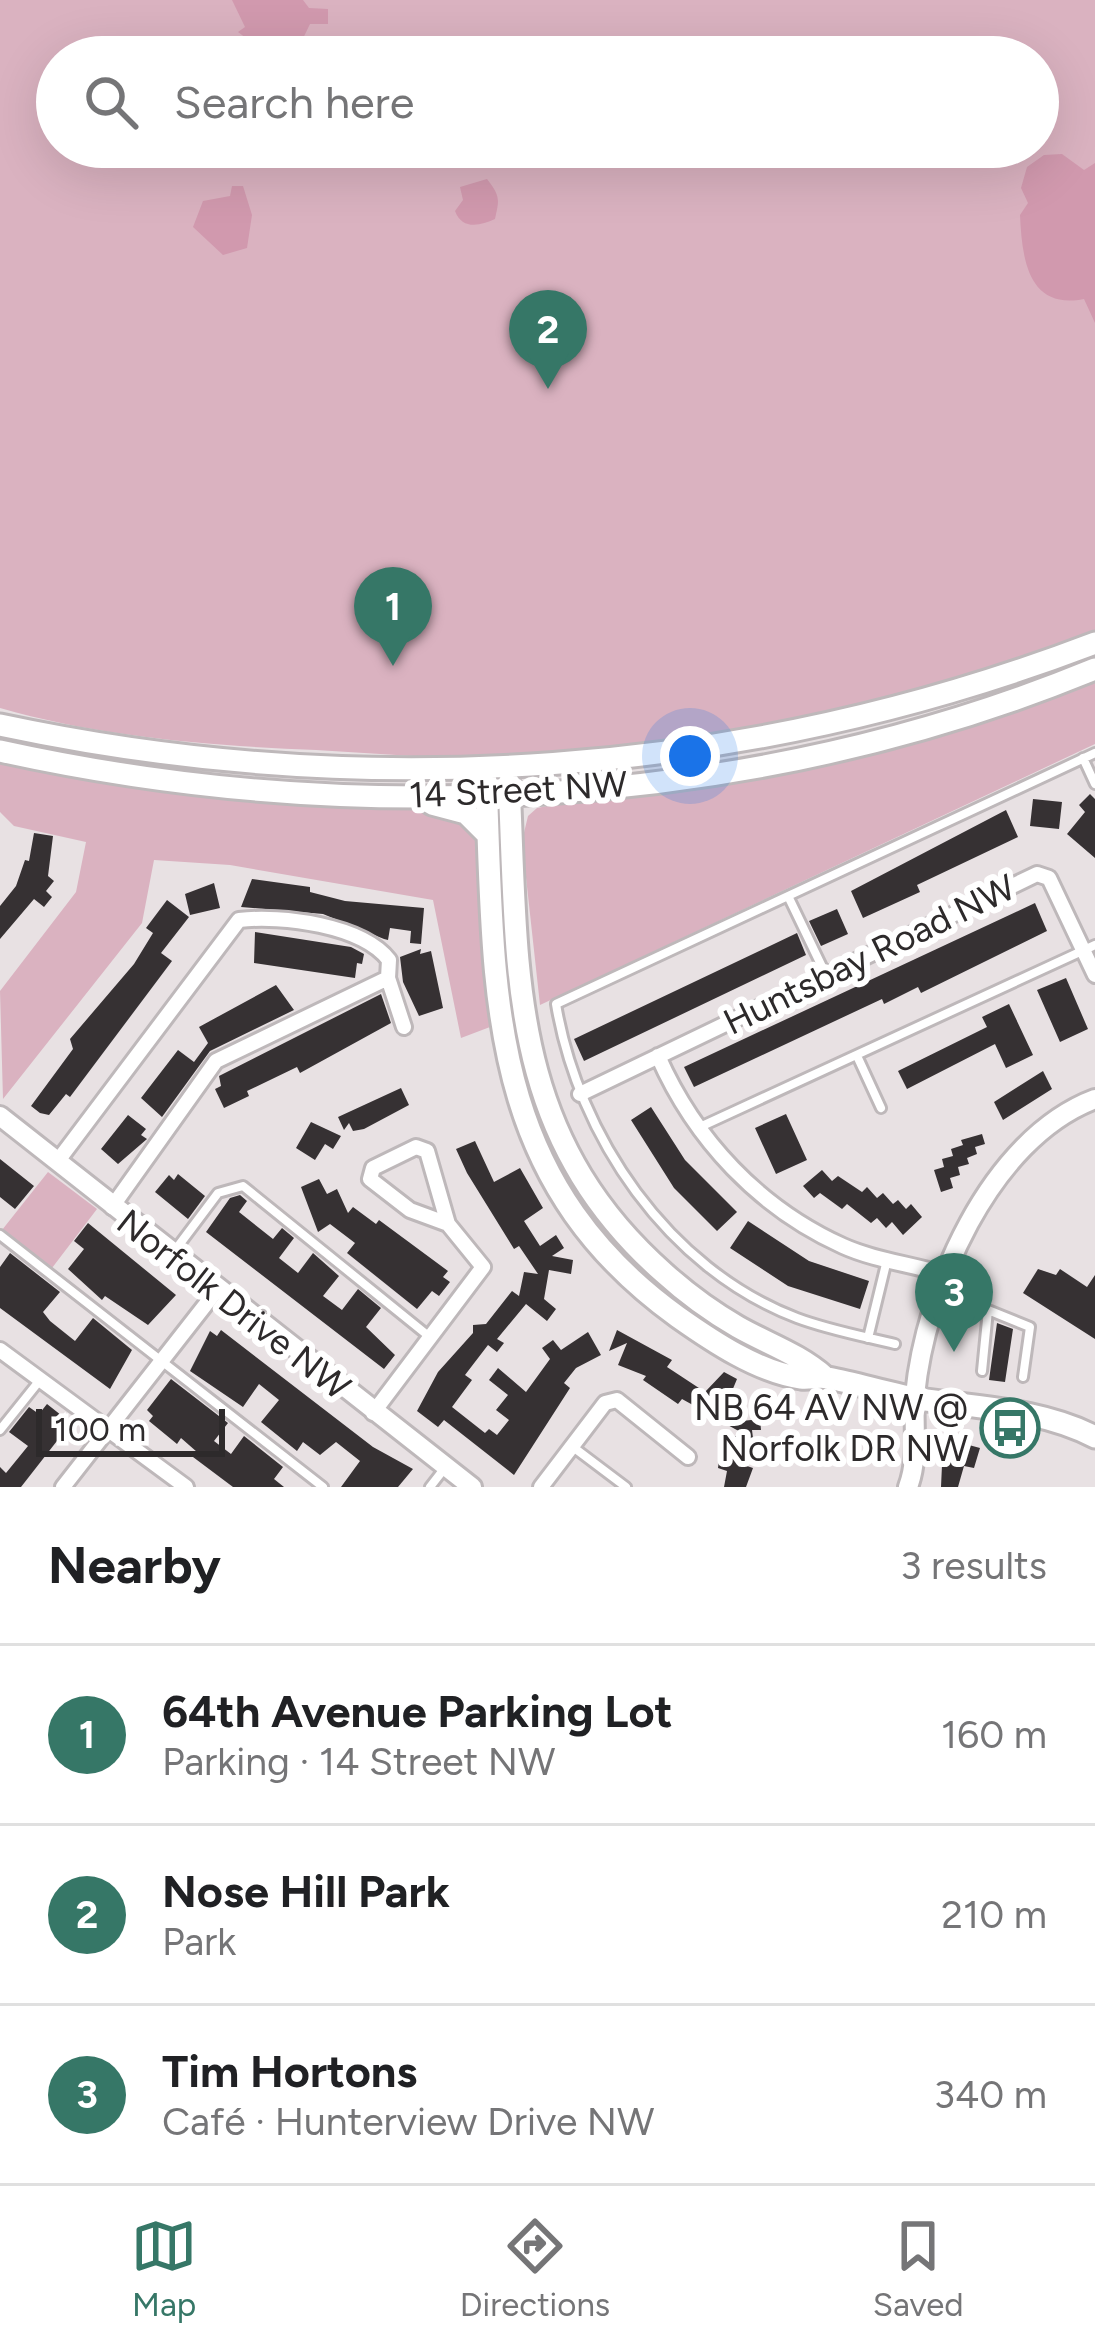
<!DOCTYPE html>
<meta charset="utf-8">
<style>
:root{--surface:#fff;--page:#f6f6f6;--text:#202124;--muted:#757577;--line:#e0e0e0;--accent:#367767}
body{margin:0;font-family:Figtree,sans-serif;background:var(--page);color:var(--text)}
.scale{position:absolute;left:36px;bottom:30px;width:189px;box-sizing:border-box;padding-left:12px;border:6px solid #2d2a2b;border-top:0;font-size:33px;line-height:42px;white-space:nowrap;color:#2d2a2b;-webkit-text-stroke:9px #fff;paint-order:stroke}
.you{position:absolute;left:690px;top:756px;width:42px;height:42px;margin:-30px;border:9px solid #fff;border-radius:50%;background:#1a73e8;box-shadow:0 0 0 18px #1a73e833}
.badge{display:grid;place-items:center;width:78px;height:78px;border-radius:50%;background:var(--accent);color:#fff;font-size:39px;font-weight:700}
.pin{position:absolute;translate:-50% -99px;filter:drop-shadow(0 3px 6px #0008)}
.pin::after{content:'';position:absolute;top:63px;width:42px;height:36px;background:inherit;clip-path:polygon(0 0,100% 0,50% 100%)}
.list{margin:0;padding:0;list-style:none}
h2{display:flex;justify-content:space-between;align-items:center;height:156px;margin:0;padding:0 48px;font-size:51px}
h2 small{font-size:39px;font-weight:400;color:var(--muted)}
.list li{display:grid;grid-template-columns:78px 1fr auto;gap:36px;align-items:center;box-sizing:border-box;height:180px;padding:0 48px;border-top:3px solid var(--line)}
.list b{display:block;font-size:45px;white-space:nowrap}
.list p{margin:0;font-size:39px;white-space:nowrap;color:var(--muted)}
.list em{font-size:39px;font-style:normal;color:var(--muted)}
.icon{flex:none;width:66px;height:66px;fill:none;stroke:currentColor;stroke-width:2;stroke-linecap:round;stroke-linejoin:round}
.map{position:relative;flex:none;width:1095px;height:1487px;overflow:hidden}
.search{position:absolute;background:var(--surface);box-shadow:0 12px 48px #0002;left:36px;right:36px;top:36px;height:132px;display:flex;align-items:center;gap:30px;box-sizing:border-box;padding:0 42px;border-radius:66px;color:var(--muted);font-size:45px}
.sheet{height:696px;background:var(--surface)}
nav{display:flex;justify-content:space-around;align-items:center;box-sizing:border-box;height:168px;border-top:3px solid var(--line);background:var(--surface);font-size:33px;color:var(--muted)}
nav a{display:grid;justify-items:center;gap:6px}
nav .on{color:var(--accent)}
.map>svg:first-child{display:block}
.green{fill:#dab2c0;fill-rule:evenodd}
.forest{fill:#d199ae}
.building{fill:#363133}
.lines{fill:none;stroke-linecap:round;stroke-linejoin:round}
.service-casing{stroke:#beb8ba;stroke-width:14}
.minor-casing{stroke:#beb8ba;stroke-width:20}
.tertiary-casing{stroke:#beb8ba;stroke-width:24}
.secondary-casing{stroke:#beb8ba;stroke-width:27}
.service{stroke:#fff;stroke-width:8}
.minor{stroke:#fff;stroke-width:14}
.tertiary{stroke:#fff;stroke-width:18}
.secondary{stroke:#fff;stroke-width:21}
.labels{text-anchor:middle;stroke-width:12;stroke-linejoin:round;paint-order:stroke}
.street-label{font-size:36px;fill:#2d2a2b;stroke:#fff}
.poi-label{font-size:36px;fill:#2d2a2b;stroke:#fff;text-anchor:end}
</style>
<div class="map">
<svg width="1095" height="1487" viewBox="0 0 1095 1487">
<rect width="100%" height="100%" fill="#e8e1e3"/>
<!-- green -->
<path class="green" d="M0,0h1095v632c-191,76 -399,119 -605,126 -58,1 -116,-5 -174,-8 -103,-4 -216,-13 -316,-42zM57,57h981v90h-981z
M1095,679v65l-555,261 -18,-164 6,-25 9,-8 417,-80z
M0,760l194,34 236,14 40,15 9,22 11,182 -29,11 -28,-138 -203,-35 -76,-5 -12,63 -139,176 -3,-108 76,-99 10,-50 -72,-16 -14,-14z
M48,1172l49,37 -45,59 -50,-38z"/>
<!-- forest -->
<path class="forest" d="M303,0l6,8 19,1v15h-18l-16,33h-32v-7l-24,-18 7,-5 -13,-27z
M1062,154l22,16 11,-7v160l-11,-24c-56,11 -62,-40 -64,-84l8,-12 -7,-15 6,-21 17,-12z
M487,179c14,18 12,21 8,40 -15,7 -33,11 -40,-8l8,-11 -3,-13z
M232,186h11l9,29 -5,33 -24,7 -30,-28 10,-26 27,-5z"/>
<!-- building -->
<path class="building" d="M1090,794l5,5v59l-28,-24 18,-22 -6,-7z
M1033,799l29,3 -3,27 -29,-3z
M1006,810l12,27 -101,48 3,7 -57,26 -12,-27z
M34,833l19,3 -5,40 6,5 -8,10 6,6 -8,10 -10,-8 -34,40v-33l16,-20 9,-26 4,1z
M252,879l58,8v5l35,9 79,7 -3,36 -11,-1 1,-12 -21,-3 -2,12 -4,-1 -61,-25 -82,-7z
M214,883l6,25 -30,7 -5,-21z
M167,900l22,17 -28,36 11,8 -102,136 -4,-3 -17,21 -9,-2 -9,-7 42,-57 -3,-10 64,-75 19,-31 -7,-5z
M1035,903l12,28 -126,62 -3,-6 -34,17 -2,-5 -188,88 -10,-20z
M837,909l11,25 -27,12 -12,-25z
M255,932l96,15 13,7 -2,10 -5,-1 -2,15 -101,-15z
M797,933l9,22 -222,106 -10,-22z
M421,949l-1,5 11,-3 12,57 -24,8 -16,-34 -3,-25z
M1066,978l22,51 -28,13 -23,-52z
M276,985l18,25 -84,41 -48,66 -21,-19 37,-48 16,12 14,-19 -9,-16z
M381,994l10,29 -91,50 -3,-6 -50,24 2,5 -25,12 -9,-19 6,-3 -2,-10z
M1009,1004l24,51 -27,13 -11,-24 -88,45 -9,-18 89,-44 -5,-10z
M1043,1071l9,18 -49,31 -9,-18z
M401,1088l8,17 -45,24 -11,2 -4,-8 -5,7 -6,-13z
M651,1107l34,53 52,52 -20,19 -43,-43 -43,-68z
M786,1114l21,46 -31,14 -21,-46z
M128,1115l18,14 -5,6 6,4 -29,25 -17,-15z
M311,1122l30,14 -8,13 -8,-5 -10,16 -19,-12z
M982,1134l3,10 -10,3 2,7 -10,4 2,6 -11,3 2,8 -10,3 3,10 -12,4 -7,-22 10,-3 -2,-8 11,-3 -2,-7 12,-4 -2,-5z
M475,1141l19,41 26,-14 23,40 -19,13 16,25 16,-11 8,13 -12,8 21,4 -2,14 -22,-4 -5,29 12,10 -9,12 -21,-17 -29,35 7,4 -7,9 -9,-7 -23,30 7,5 -20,27 33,26 4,-4 8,6 12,-15 -13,-10 12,-15 -19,-15 9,-12 28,24 24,-33 -8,-11 11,-8 8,10 27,-18 13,23 -25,13 -12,15 6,5 -56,87 -70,-55 -6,7 -21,-16 21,-39 35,-39v-8l13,-1 26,-33 7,5 5,-24 14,2 -19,-28 -5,3 -47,-76 -11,-24z
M0,1159l34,27 -19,23 -15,-12z
M822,1170l10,11 6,-5 24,16 5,-5 10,11 6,-5 10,11 5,-4 8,9 5,-5 11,13 -19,18 -11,-13 -6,6 -9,-10 -6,5 -24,-19 -5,5 -22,-16 -6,5 -11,-12z
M178,1174l27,22 -17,23 -33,-27 14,-17 5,5z
M319,1179l8,15 10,-5 11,24 5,-6 23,17 3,-4 69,51 -5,6 7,5 -11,14 -7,-5 -15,18 -70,-56 8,-10 -25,-19 -12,8 -17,-45z
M240,1195l7,6 -8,11 34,27 9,-11 12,10 -15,20 19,15 15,-20 26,23 -16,20 19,14 16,-21 23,19 -15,19 29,28 -11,14 -178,-137 24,-34z
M748,1221l61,40 60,20 -9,28 -72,-23 -58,-38z
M88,1223l88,72 -28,30 -43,-29 -3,4 -34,-31 16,-20 -10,-8z
M10,1253l50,39 -17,20 7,9 25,20 18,-23 39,32 -22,39 -110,-81v-41z
M1038,1269l18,6 4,-6 27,18 8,-12v64l-72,-46z
M997,1323l16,6 -8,53 -16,-2z
M221,1330l152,117 40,22 -15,18h-57l19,-26 -24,-19 -16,13 -17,-13 -6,9 -36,-29 18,-22 -20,-16 -16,23 -53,-36 20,-40 7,5z
M617,1330l55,30 -5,7 38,25 19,-20 13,7 -17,41 -38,-21 -4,5 -35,-24 3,-4 -28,-11 9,-22 -18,8z
M171,1379l57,44 -14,18 17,13 13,-18 39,31 -9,12 10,8h-51l-40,-30 4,-5 -16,-14 -4,6 -28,-23 4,-5 -6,-6z
M47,1404l24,19 -50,64h-21v-20l6,6 22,-27 -19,-14 20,-25 10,7z
M760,1419l1,11h-9l2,16 -14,1 1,17 12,4 -7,19h-22l3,-16 -9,-3 4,-30 24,-3 -22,-12z
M954,1441l26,7 -6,20 -10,-2 -6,21h-17l1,-22 5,2z"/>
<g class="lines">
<!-- service casing -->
<g class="service-casing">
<path id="service" d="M1083,758l12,26
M789,898l37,77
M858,1058l23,50
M700,1127l395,-182
M0,1235l323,252
M173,1253l45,-60 25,-7 188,152
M939,1301l49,9 -6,61
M988,1310l42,17 -7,50
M868,1338l19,-78
M895,1344c-33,-8 -66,-14 -98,-26 -129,-49 -219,-182 -241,-314l539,-251
M0,1430l40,-50
M573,1447l53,40
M430,1487l14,-18"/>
</g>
<!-- minor casing -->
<g class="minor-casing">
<path id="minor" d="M658,1056c37,84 101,152 185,190 31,14 67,18 100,28
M580,1094l457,-220 12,4 46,97
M57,1162l182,-242c43,-5 123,5 150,40l-1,18 16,49
M112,1207l104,-146 172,-83
M0,1350l186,137
M373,1413l110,-146 -35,-43 -21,-73 -11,-4 -43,21 -3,11 40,31 38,14
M63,1487l154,-197
M541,1487l64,-84 12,-3 71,57"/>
</g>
<!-- tertiary casing -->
<g class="tertiary-casing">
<path id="tertiary" d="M0,1116l472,371
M908,1487c11,-29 5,-62 7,-92 10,-104 74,-256 180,-296"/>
</g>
<!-- secondary casing -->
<g class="secondary-casing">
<path id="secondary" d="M0,725c366,78 745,52 1095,-82
M0,751c359,79 752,59 1095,-82
M486,781c9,212 -2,396 192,536 34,24 80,55 123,61 9,1 18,-2 27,0 33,6 64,17 98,22 57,8 117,10 169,37
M509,783c9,191 -2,351 155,490 22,20 48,39 74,54 30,17 61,27 87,50
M432,804l34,9 21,21"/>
</g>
<!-- service -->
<use href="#service" class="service"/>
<!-- minor -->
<use href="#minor" class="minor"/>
<!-- tertiary -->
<use href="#tertiary" class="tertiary"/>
<!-- secondary -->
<use href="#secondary" class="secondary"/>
</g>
<!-- icons -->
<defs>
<g id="bus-ring" transform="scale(3)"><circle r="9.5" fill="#fff" stroke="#367767" stroke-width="1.5"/><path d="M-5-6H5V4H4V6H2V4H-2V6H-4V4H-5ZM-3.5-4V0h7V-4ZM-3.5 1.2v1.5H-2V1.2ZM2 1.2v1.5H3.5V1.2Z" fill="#367767"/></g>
</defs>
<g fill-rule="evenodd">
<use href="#bus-ring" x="1010" y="1428"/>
</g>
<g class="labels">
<!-- street labels -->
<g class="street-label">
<text transform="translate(518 789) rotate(-3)" y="13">14 Street NW</text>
<text transform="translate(869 954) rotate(-26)" y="13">Huntsbay Road NW</text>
<text transform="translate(234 1304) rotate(38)" y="13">Norfolk Drive NW</text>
</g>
<!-- poi labels -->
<g class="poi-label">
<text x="968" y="1420">NB 64 AV NW @<tspan x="968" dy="41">Norfolk DR NW</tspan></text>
</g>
</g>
</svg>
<div class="scale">100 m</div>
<div class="you"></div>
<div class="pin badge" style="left:393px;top:666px">1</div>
<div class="pin badge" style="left:548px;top:389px">2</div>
<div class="pin badge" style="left:954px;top:1352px">3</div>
<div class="search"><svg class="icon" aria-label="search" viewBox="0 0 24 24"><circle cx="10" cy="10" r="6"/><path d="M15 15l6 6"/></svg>Search here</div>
</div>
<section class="sheet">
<h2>Nearby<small>3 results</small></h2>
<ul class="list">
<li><span class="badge">1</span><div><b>64th Avenue Parking Lot</b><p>Parking · 14 Street NW</p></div><em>160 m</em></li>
<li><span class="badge">2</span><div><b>Nose Hill Park</b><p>Park</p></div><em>210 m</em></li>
<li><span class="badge">3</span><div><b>Tim Hortons</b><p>Café · Hunterview Drive NW</p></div><em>340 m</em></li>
</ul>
</section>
<nav>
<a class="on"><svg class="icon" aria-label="map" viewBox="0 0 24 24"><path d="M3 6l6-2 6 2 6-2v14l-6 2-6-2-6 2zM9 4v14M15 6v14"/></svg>Map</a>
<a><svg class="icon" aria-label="directions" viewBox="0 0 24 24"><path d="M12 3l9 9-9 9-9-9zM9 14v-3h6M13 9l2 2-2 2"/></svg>Directions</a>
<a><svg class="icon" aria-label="saved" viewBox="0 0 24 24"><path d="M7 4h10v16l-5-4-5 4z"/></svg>Saved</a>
</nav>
